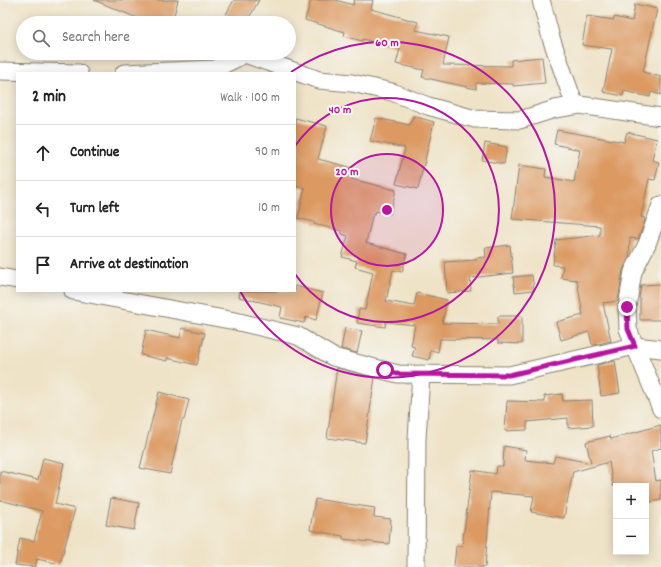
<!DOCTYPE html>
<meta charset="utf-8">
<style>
:root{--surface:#fff;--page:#f2f2f2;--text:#222;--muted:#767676;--line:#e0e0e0}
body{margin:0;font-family:Dekko,sans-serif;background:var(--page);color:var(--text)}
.controls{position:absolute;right:12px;bottom:12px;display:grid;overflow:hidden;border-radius:0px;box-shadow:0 2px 10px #0003}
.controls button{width:36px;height:36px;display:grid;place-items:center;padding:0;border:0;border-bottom:1px solid var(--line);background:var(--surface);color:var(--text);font:20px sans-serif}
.stop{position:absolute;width:12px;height:12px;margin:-9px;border:3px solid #b5179e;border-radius:50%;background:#fff}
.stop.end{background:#b5179e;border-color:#fff;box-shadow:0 1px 4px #0008}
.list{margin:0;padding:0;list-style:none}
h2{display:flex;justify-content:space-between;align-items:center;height:52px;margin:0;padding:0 16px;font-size:17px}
h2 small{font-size:13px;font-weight:400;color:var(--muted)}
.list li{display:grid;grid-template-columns:26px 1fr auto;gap:12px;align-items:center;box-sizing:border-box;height:56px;padding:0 16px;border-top:1px solid var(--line)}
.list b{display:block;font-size:15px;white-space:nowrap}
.list em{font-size:13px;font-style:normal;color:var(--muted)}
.icon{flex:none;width:22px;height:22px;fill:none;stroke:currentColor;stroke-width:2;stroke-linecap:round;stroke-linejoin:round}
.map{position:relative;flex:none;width:661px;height:567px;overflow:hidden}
.search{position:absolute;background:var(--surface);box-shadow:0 2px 10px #0003;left:16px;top:16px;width:280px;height:44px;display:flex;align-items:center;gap:10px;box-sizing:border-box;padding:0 14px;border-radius:22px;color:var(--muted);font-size:15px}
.panel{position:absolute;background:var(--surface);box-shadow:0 2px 10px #0003;left:16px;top:72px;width:280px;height:220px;border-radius:0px}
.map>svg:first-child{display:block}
.building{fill:#dc9a62}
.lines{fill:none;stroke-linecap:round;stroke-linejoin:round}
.street-casing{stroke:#868072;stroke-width:19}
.street{stroke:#fff;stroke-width:17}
.route{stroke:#b5179e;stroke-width:5}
.ring{fill:none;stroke:#b5179e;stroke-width:2}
.centre{fill:#b5179e;stroke:#f6f6f2;stroke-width:2}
.ring-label{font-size:12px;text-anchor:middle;font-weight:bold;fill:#b5179e;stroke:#f6f6f2;stroke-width:4;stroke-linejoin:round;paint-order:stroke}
</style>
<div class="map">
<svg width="661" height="567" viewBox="0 0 661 567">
<rect width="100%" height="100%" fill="#f6f6f2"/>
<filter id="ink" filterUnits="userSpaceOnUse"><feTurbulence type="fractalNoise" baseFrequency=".025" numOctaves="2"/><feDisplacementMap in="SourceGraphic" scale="8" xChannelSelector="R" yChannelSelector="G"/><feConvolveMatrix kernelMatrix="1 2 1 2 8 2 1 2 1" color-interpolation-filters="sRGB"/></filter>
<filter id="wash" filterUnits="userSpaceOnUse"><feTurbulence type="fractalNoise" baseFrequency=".012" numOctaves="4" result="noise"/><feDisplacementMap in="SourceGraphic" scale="16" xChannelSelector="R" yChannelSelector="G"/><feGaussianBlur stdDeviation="0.9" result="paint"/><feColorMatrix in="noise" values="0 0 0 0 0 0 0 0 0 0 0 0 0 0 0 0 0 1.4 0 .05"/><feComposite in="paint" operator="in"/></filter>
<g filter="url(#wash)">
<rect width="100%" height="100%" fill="#efe3c7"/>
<g id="blocks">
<!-- building -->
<path class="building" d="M94,0h84l-6,23h-23z
M234,0h25l-13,23h-25z
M311,0h25l17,5 1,-5h19l-2,9 47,13 -3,8 34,7 -6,28 68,1v-6l31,-3 3,26 -32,3v-2l-37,-1v6l-54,-12 2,-7 -28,-6 4,-15 -37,-10 -1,2 -18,-5 1,-4 -40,-12z
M635,4l22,5 -14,63 18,5v18l-10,-3 -1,5 -26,-6 -1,5 -20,-4 9,-43 -30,-4 5,-29 27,4v-3l18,4z
M413,116l21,6 -16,67 -22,-5 9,-36 -35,-7 6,-23 34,7z
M295,118l32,8 -9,33 35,9 -2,11 45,11 -6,24 -14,-3 -1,3 -2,-1 -7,30 41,11 -5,18 -9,-2 -7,31 28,5 3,-13 30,7 -5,23 56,1v-8h24v28l-24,-1v-3l-58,-1 -2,13 -7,-2 -2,10 -17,-4 3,-9 -4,-1 4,-21 -29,-3 -1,5 -28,-4 2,-14 6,1 8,-38 -18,-5 2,-6 -15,-4 6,-21 -6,-2v-3l-28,-7v-2l-16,-4 7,-30 -10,-2z
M557,130l67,12 3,-10 30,7 -5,21 7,2 -4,18 -6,-1 -8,38 4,1 -1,6 -6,15 -8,-1 -1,20 -6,12 -5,31 -15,2 8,38 -17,4 -2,-1 -3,-12 -28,8 -5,-18 27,-7 -6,-35 -16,-2 2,-12 -10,-1 3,-25 44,-5v-9l-88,-7 7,-54 27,4 -1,8 29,5 6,-32 -26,-6z
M485,143l22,4 -3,17 -22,-4z
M510,245l3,28 -43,5 1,13 -24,2 -2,-31 31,-2v-2l10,-1 -1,-9z
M532,275l2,15 -19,2 -2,-15z
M661,284l-1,36h-20v-22h-1l2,-13z
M295,286l28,7 -7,27 -10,-3 -2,6 -24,-5 2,-11 -43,-10 1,-6h55z
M182,328l23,5 -8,32 -30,-7v3l-26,-6 5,-25 34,8z
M345,328l17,3 -5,22 -16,-4z
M615,361l5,32 -19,3 -4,-31z
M337,368l38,10 -10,65 -38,-5z
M159,392l30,8 -5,20h-2l-12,54 -30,-6z
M562,394l1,7 29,-1 1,26 -25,2v-10l-41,4v8l-22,1 2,-30 38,1 -1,-6z
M661,425v23l-10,3 5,30 5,-1v20l-15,3v-17h-33l-4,-24 -36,10 -9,46 -33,-6 3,-16 -43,-4 -6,75h-31l2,-21h6l10,-76 24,4 1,-8h6l1,-20 22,4 -1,10 28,3 2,-7 36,7 -5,-21 24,-6 1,3z
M43,458l21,5 -9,41 20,5 -15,55 -23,-5 -2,8 -20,-2 5,-27 14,3 8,-30 -42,-11v-29l38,9z
M111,498l28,5 -5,27 -28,-5z
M315,499l60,9 -1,9 17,2 -2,25 -46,-5v-3l-33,-6z"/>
</g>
</g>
<g filter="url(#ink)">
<use href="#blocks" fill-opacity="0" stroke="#868072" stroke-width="1"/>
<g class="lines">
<!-- street casing -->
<g class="street-casing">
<path id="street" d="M541,0l10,38 24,68
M0,71l79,2
M124,73l91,-4 30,-15 74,26 33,3 40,9 36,14 47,13 45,1 35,-11 25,-4 81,12
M661,205l-14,39 -14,28 -6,35 1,22 33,80
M0,277l17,3
M73,291l162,30 63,15 35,21 65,17 111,1 126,-29 26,3
M416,567l1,-128 4,-65"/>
</g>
<!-- street -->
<use href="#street" class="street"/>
</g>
</g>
<g class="lines" filter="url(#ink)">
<!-- route -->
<path class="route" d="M385,370l13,4 111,1 126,-29 -7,-17 -1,-22"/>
</g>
<!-- distance rings -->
<circle cx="387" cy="210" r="56" fill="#b5179e" fill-opacity=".12"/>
<g class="ring">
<circle cx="387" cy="210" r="56"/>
<path d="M295 146A112 112 0 1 1 295 274"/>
<path d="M291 72A168 168 0 1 1 240 291"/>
</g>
<circle cx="387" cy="210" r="6" class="centre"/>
<g class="ring-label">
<text x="387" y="46">60 m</text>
<text x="340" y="113">40 m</text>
<text x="347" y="175">20 m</text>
</g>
</svg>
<div class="controls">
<button>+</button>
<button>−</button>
</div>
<div class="stop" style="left:385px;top:370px"></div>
<div class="stop end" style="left:627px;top:307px"></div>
<div class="search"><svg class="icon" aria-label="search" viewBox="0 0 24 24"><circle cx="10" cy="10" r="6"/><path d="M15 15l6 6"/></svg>Search here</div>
<section class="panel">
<h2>2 min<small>Walk · 100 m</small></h2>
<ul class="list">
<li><svg class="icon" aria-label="ahead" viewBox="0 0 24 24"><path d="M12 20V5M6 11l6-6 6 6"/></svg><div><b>Continue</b></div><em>90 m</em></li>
<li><svg class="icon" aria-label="left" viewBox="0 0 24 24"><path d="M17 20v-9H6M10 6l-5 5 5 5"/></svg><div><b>Turn left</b></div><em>10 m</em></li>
<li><svg class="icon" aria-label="arrive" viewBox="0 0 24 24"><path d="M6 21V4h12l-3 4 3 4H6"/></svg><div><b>Arrive at destination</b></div></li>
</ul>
</section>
</div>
